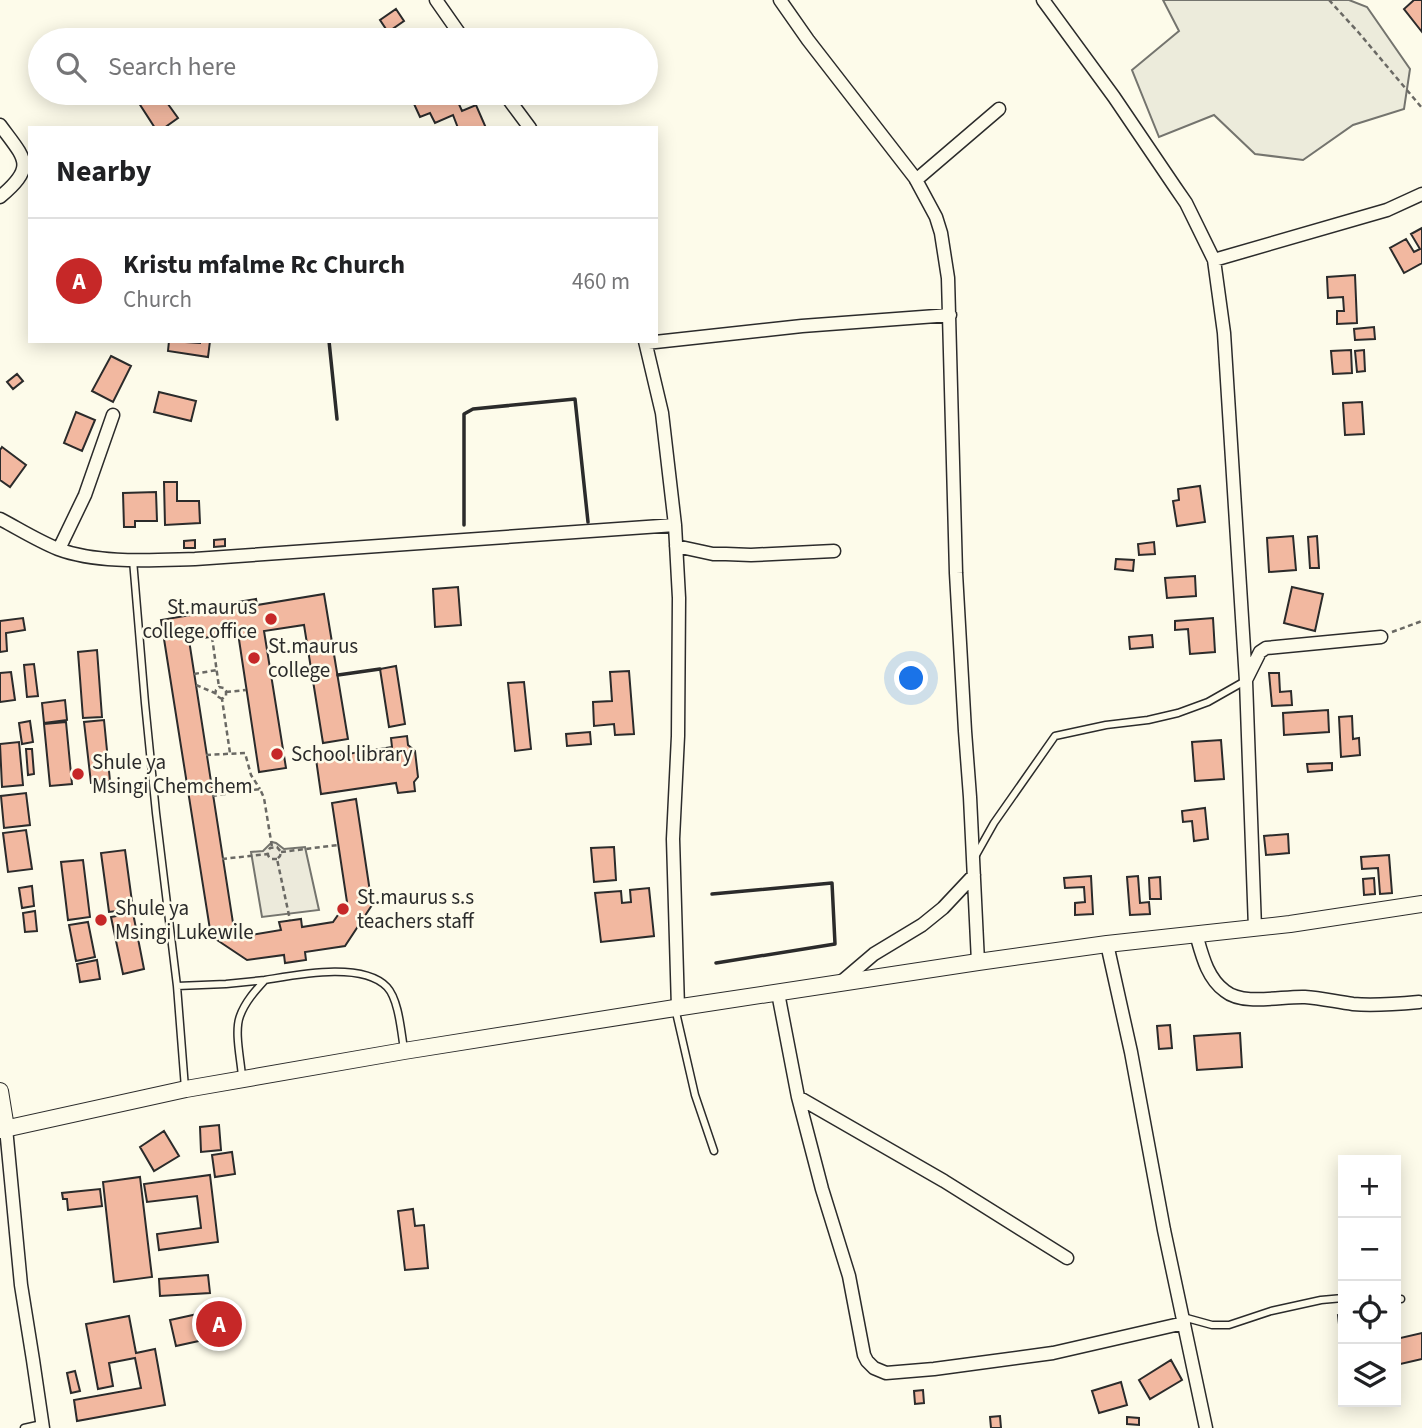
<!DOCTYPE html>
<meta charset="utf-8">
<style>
:root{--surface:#fff;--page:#f2f2f2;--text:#202124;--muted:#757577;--line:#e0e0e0;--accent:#c62828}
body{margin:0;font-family:"Source Sans 3",sans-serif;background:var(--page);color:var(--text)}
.controls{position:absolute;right:21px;bottom:21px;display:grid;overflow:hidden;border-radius:0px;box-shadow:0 4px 18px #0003}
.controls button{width:63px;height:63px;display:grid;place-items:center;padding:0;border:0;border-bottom:2px solid var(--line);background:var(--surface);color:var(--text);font:35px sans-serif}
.you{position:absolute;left:912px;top:679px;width:24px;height:24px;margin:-18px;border:5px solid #fff;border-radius:50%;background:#1a73e8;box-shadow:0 0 0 10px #1a73e833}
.badge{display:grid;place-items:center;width:46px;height:46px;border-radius:50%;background:var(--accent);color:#fff;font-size:23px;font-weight:700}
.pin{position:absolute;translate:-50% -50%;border:4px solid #fff;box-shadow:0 2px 7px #0006}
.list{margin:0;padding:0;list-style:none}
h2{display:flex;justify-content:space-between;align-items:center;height:91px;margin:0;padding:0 28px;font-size:30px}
h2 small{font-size:23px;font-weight:400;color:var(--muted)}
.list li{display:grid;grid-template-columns:46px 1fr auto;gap:21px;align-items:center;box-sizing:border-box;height:126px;padding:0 28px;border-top:2px solid var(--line)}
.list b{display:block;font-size:26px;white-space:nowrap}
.list p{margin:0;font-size:23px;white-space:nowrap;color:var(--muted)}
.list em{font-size:23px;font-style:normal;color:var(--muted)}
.icon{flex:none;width:38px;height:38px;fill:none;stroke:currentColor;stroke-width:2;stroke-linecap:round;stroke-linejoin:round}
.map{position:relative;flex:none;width:1422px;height:1428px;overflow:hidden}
.search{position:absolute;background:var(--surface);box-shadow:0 4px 18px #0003;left:28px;top:28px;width:630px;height:77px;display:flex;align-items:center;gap:18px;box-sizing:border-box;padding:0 24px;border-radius:38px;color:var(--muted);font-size:26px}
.panel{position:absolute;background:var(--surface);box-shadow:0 4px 18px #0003;left:28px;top:126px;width:630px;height:217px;border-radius:0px}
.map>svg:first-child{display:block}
.green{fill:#ecebdb;stroke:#74746e;stroke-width:2}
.parking{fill:#eceadb;stroke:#74746e;stroke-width:2}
.building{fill:#f2b8a0;stroke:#2b2b2b;stroke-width:2}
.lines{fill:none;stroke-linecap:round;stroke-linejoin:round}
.service-casing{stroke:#2b2b2b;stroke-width:9}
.minor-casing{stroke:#2b2b2b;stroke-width:15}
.tertiary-casing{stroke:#2b2b2b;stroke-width:18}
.path{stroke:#6a6964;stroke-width:2.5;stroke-dasharray:5 3.5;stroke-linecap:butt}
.service{stroke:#fdfbea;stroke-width:6}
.minor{stroke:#fdfbea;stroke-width:12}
.tertiary{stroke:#fdfbea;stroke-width:16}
.wall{stroke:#2b2b2b;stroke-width:3.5}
.poi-dot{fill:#c62828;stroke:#fdfbea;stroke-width:2.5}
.labels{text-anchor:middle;stroke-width:5;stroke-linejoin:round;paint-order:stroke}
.poi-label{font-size:21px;fill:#2b2b2b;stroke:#fdfbea;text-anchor:start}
</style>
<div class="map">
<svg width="1422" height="1428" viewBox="0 0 1422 1428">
<rect width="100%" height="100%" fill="#fdfbea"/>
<!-- green -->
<path class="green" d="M1163,0h186l18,7 43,62 -6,40 -51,16 -50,35 -48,-6 -41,-39 -55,22 -27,-67 47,-39z"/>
<!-- parking -->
<path class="parking" d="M272,842l4,1 8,6 21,-2 14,63 -57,7 -11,-65 12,-1z"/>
<!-- building -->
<path class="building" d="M1414,0h8v32l-18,-23z
M396,9l8,12 -16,11 -8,-12z
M141,93h19l18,25 -14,10h-9l-20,-31z
M409,93h45l8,18 14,-6 10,23h-28l-5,-13 -18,8 -5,-10 -10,4z
M1422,228v35l-18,10 -14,-25 16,-9 8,13 6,-3 -9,-15z
M1355,275l2,48 -20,1v-13h7l-1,-14 -15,1 -1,-21z
M1374,327l1,12 -20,1 -1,-11z
M169,341l31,2v-2h10l-2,16 -40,-6z
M1351,350l1,23 -19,1 -2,-23z
M1364,350l1,21 -8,1 -2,-21z
M111,356l20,10 -18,36 -21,-11z
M17,374l6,7 -10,8 -6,-7z
M159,392l37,9 -5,20 -37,-9z
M1362,402l2,32 -19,1 -2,-32z
M76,412l19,8 -13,31 -18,-8z
M2,447l24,18 -16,22 -10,-7v-30z
M164,482h13v19h22l1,22 -35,2z
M1200,486l5,36 -28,4 -4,-25 6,-1 -1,-11z
M156,492l1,29h-22v6h-11l-1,-34z
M1293,536l3,34 -27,2 -2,-34z
M1317,536l2,32h-9l-2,-31z
M225,539v7l-11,1v-7z
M195,540v8h-11v-7z
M1154,542l1,12 -16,1 -1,-11z
M1116,559l18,1 -1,11 -18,-2z
M1195,576l1,20 -29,2 -2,-20z
M458,587l3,38 -26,2 -2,-38z
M1292,587l31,7 -8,37 -31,-8z
M324,594l24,145 -25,4 -19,-118 -40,6 22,137 -27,4 -21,-139 -49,7 44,283 18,12 30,-5 -2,-8 22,-3 1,8 31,-5 14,-20 -15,-99 24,-4 16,106 -27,41 -40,6 1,8 -21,3 -1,-8 -37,5 -36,-24 -50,-316 71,-12 -1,-5 25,-4 1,6z
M23,618l2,12 -19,3 1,18 -7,1v-31z
M1213,618l2,34 -25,2 -2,-25 -13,1v-9z
M1152,635l1,12 -23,2 -1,-12z
M97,650l5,67 -19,1 -5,-66z
M34,664l4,32 -11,1 -3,-32z
M396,666l9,58 -16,3 -9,-58z
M629,671l5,63 -19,1 -1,-11 -20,2 -1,-24 19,-1 -2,-29z
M11,672l4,28 -15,2v-29z
M1269,673h10l1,19 11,-1 1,14 -20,1z
M524,682l7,67 -16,2 -7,-68z
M65,700l2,20 -23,3 -2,-20z
M1328,710l1,22 -45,3 -1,-22z
M1352,716l1,23 6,-1 1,17 -19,2 -2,-40z
M104,720l6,61 -19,2 -7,-61z
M30,721l3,21 -11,2 -3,-21z
M66,722l6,62 -22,2 -6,-62z
M590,732l1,12 -24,2 -1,-12z
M407,736l1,9 7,6 3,26 -4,5 1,9 -17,2 -2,-10 -75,11 -5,-35 76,-12 -1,-9z
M1221,740l3,39 -29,2 -3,-39z
M19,742l4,43 -21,2 -2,-43z
M26,749h6l2,25 -6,1z
M1332,763v7l-24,2 -1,-8z
M26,793l4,32 -26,3 -3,-32z
M1205,808l3,31 -14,2 -2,-20 -9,1 -1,-11z
M26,830l6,39 -24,3 -5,-39z
M1288,834l1,19 -23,2 -2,-19z
M614,847l2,33 -22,2 -3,-34z
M125,850l8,59 -24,3 -8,-59z
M1389,855l3,38 -12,1 -2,-26 -16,1 -1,-12z
M83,860l7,57 -22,3 -7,-58z
M1091,876l2,38 -18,1v-12l10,-1 -1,-15 -19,1 -1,-10z
M1138,876l2,27 9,-1 1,12 -20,1 -3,-38z
M1160,877l1,22h-11l-1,-21z
M1374,878l1,16 -11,1 -1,-16z
M32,886l2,20 -12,2 -3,-20z
M649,888l5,48 -53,6 -6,-49 26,-2 1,12 9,-1 -1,-12z
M35,911l2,20 -12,1 -2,-19z
M133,913l11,56 -21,5 -12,-57z
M88,922l7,35 -19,4 -7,-36z
M97,960l3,19 -20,3 -3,-18z
M1170,1025l2,23 -13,1 -2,-23z
M1240,1033l2,34 -45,3 -3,-34z
M219,1125l2,25 -20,2 -1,-25z
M164,1131l15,25 -25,15 -14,-24z
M232,1152l3,22 -20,3 -3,-22z
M210,1175l8,67 -59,8 -2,-16 44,-6 -4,-32 -50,6 -3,-18z
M140,1177l12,100 -38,5 -11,-100z
M100,1189l2,17 -34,4 -1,-11h-4l-1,-6z
M413,1209l2,17 9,-1 4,43 -23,2 -7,-59z
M208,1275l2,18 -50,3 -1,-17z
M202,1313l6,26 -32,7 -6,-26z
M1343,1314v29h-2l-3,-28z
M129,1316l7,37 19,-4 10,56 -88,16 -3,-21 67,-12 -6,-30 -26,5 4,23 -15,3 -12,-65z
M1422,1333v26l-26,6v-26z
M1171,1360l11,20 -32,19 -11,-19z
M75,1371l5,20 -9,2 -4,-20z
M1121,1382l6,23 -28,8 -7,-22z
M923,1390l1,13 -9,1 -1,-13z
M1000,1416l1,12h-10l-1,-11z
M1127,1417l12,1v7l-12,-1z"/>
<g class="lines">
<!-- service casing -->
<g class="service-casing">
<path id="service" d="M133,560l12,143 11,110 21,173 8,102
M976,855l18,-32 61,-87 51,-11 42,-5 30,-7 30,-11 37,-21
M177,986l49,-2 39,-4
M675,1008l20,87 19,56
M242,1077c-1,-17 -8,-45 -2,-61 5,-14 15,-25 25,-36 31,-5 97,-19 122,7 12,13 14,45 17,62
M1396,1299h5
M1183,1317l29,8h17l42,-14 50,-11 22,-2
M24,1428l18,-4"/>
</g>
<!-- minor casing -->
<g class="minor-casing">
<path id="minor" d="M436,0l28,40
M780,0l28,40 107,138 21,39 5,16 7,45 8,295 9,158 5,66 8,165
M1043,0l71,97 61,90 11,16 28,57 10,73 22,348 9,247
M504,93l26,35
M0,125c25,34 37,41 0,72
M916,180l83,-71
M1214,260l173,-50 35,-16
M645,341l17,72 13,112 4,73 -1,138 -5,103 5,169
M646,343l156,-17 148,-11
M0,519c19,10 38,22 58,30 40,15 95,11 137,10l480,-34
M676,546l37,8h13l25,1 83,-4
M59,549l26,-54 28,-80
M1246,680l14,-28 6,-4 115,-11
M1196,934c6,21 11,44 29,57 18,15 57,5 80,6 16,1 32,5 48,7 22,2 44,0 66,-2
M1107,944l24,108 33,178 42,198
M840,983l34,-29 48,-29 21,-17 31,-33
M778,993l20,104 24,92 27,87 15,79 3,6 7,7 12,5 48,-4 119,-16 131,-30
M798,1097l146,84 123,77
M6,1128l15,157 12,75 10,68"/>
</g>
<!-- tertiary casing -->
<g class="tertiary-casing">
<path id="tertiary" d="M0,1091l6,37
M0,1130l186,-41 218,-38 271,-43 303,-46 129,-18 183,-20 132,-20"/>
</g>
<!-- path -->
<path class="path" d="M1329,0l30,33 63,75
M1392,632l30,-11
M212,637l7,50
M194,674l23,-4
M196,685l19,8
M226,692l20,-2
M222,699l-7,-4 1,-5 3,-3 5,1 2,3v5l-4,3 8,54
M206,755l39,-2 6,22 9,14
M212,796l48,-7 4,9 8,49
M281,852l57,-7
M222,859l46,-5
M277,859h-6c-4,-3 -4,-7 -1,-11l7,-1 4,5 -1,4 -3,3 13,61"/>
<!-- service -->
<use href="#service" class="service"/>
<!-- minor -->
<use href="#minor" class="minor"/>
<!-- tertiary -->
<use href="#tertiary" class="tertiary"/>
<!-- wall -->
<path class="wall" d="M329,341l8,78
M464,525v-111l9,-5 102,-10 13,123
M338,675l42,-6
M712,894l120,-11 3,61 -119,19"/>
</g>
<!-- markers -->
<g class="poi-dot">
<circle cx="271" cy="619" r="7"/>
<circle cx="254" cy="658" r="7"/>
<circle cx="277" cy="754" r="7"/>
<circle cx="78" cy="774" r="7"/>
<circle cx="343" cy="909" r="7"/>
<circle cx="101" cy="920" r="7"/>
</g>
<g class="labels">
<!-- poi labels -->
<g class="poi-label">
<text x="257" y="614" text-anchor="end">St.maurus<tspan x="257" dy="24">college office</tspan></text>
<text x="268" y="653">St.maurus<tspan x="268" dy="24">college</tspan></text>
<text x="291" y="761">School library</text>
<text x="92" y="769">Shule ya<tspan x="92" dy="24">Msingi Chemchem</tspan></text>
<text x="357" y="904">St.maurus s.s<tspan x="357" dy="24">teachers staff</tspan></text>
<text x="115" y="915">Shule ya<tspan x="115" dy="24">Msingi Lukewile</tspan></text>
</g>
</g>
</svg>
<div class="controls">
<button>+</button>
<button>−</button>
<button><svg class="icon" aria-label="locate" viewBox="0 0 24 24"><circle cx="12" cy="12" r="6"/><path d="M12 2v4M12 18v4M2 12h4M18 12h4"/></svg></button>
<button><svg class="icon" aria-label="layers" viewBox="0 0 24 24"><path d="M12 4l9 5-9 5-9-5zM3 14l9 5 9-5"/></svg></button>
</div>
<div class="you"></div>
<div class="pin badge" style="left:219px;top:1324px">A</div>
<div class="search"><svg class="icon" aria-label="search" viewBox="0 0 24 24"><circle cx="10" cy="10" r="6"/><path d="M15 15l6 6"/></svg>Search here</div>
<section class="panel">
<h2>Nearby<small></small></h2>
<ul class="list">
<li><span class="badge">A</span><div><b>Kristu mfalme Rc Church</b><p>Church</p></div><em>460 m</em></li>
</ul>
</section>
</div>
